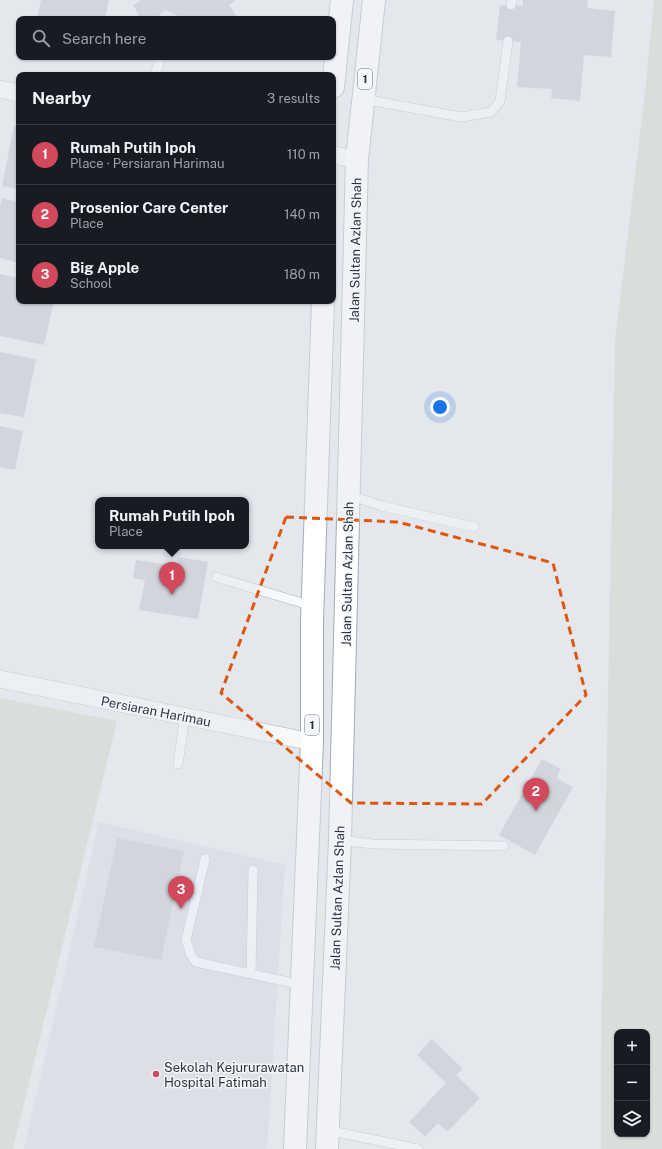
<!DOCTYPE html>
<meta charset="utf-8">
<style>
:root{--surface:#171b24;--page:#20242c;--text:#f1f3f6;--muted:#9ea1a6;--line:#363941;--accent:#d1495b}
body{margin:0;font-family:"Public Sans",sans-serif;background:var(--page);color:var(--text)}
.controls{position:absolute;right:12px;bottom:12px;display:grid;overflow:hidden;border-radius:8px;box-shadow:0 1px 3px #0004}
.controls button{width:36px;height:36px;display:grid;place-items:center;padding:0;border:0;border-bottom:1px solid var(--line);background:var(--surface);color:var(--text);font:20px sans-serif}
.you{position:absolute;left:440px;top:407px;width:14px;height:14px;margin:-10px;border:3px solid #fff;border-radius:50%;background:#1a73e8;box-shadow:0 0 0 6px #1a73e833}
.badge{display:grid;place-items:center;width:26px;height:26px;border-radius:50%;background:var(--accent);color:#fff;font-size:13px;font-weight:700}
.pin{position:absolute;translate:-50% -33px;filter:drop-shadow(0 1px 2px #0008)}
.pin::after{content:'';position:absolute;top:21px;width:14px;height:12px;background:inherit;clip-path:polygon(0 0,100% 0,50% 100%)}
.popup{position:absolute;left:95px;top:497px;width:154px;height:52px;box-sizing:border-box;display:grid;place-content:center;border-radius:8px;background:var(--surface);filter:drop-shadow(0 1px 3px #0005);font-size:13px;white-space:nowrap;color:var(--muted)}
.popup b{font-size:15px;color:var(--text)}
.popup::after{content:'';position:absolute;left:50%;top:100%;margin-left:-8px;border:8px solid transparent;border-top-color:var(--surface)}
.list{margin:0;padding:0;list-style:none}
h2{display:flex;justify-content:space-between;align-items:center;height:52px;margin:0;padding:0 16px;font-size:17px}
h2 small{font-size:13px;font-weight:400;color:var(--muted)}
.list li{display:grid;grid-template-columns:26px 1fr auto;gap:12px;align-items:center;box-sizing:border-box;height:60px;padding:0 16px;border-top:1px solid var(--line)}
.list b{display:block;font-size:15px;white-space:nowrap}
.list p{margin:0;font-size:13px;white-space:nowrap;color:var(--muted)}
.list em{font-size:13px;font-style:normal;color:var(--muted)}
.icon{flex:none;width:22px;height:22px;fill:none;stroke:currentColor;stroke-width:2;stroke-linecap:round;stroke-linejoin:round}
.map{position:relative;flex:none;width:662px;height:1149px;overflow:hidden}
.search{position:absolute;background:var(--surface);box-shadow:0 1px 3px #0004;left:16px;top:16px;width:320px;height:44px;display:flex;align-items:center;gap:10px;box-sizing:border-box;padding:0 14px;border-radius:8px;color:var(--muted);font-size:15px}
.panel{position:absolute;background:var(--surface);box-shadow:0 1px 3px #0004;left:16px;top:72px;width:320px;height:232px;border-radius:8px}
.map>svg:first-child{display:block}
.built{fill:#d2d6de}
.green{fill:#c9d6c5;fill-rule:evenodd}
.building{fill:#bbc0ca}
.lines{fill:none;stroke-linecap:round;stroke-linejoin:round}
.lane-casing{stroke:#a9aeb7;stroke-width:10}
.street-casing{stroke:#a9aeb7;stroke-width:18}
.primary-casing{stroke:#a3abb8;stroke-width:24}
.lane{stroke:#f7f8fa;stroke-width:9}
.street{stroke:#f7f8fa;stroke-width:17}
.primary{stroke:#fff;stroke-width:22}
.marked{fill:none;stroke:#df570f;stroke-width:3;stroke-dasharray:8 5;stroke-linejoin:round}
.poi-dot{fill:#d1495b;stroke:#f4f6f9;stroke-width:1.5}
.labels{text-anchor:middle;stroke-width:3;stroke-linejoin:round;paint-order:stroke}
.shield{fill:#f4f6f9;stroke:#676e7b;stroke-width:1}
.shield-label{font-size:12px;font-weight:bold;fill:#2b3445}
.street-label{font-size:13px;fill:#2b3445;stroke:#f4f6f9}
.poi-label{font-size:13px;fill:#2b3445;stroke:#f4f6f9;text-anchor:start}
</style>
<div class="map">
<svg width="662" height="1149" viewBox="0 0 662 1149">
<rect width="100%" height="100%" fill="#e4e7ec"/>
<!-- built -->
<path class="built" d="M99,822l186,43 -18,284h-243z"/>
<!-- green -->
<path class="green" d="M654,0h8v1149h-61v-101l14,-707 31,-257zM617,1032h30v102h-30z
M0,698l117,23 -104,428h-13z"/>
<!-- building -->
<path class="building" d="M41,0h68l-4,19h-28l-12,-2v2h-28z
M141,0h95l-7,5 9,14h-57l1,-1 -16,-8 -12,9h-13l-8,-14z
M523,0h65l-1,8 28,3 -4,46 -27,-2 -4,46 -29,-3 1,-9 -35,-2 4,-45 -25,-2 4,-35 23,1z
M14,126l5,1v62l-17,-3z
M2,198l17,4v61l-19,-5v-51z
M0,274l19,4v23h35l-10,44 -44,-9z
M0,352l36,7 -12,58 -24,-4z
M0,426l23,5 -8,39 -15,-3z
M178,557l30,5 -10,57 -59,-9 6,-30 -12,-2 3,-18 41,6z
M542,759l19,10 -5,9 17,9 -38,68 -36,-20z
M117,838l67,13 -23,109 -67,-13z
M432,1039l31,30 -7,6 24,23 -33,34 -9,-9 -13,14 -16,-15 37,-39 -29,-28z"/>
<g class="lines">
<!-- lane casing -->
<g class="lane-casing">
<path id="lane" d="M511,5l1,-5
M155,75l6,-18
M363,99l98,18 30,-5 9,-11 8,-60
M349,495l33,11 92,21
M216,577l96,29
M178,764l7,-48
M340,840l33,4 131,2
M205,859l-19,81 5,15 5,7 106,23
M251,974l2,-104
M327,1130l91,19"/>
</g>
<!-- street casing -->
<g class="street-casing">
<path id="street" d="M0,89l19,4
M333,155l24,4
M0,679l312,63"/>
</g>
<!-- primary casing -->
<g class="primary-casing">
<path id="primary" d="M333,87l9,-87
M295,1149l17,-407v-121l11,-320
M327,1149l13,-309 17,-681 17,-159"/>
</g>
<!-- lane -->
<use href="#lane" class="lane"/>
<!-- street -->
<use href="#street" class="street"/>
<!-- primary -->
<use href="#primary" class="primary"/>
</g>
<!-- marked area -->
<path d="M0 0H662V1149H0ZM286,517l112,5 155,41 33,132 -104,109 -131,-1 -130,-110z" fill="#e4e7ec" fill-opacity=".55" fill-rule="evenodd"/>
<path class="marked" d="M286,517l112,5 155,41 33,132 -104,109 -131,-1 -130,-110z"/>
<!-- markers -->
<circle class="poi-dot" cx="156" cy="1074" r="4"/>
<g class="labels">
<!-- shield labels -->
<g class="shield">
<rect x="358" y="69" width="14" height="20" rx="3"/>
<rect x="305" y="715" width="14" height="20" rx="3"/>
</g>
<g class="shield-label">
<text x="365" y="83">1</text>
<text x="312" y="729">1</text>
</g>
<!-- street labels -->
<g class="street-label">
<text transform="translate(355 250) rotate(-89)" y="5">Jalan Sultan Azlan Shah</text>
<text transform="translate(347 574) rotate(-89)" y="5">Jalan Sultan Azlan Shah</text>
<text transform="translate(156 711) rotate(11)" y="5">Persiaran Harimau</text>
<text transform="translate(337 898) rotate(-88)" y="5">Jalan Sultan Azlan Shah</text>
</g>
<!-- poi labels -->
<g class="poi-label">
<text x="164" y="1072">Sekolah Kejururawatan<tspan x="164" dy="15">Hospital Fatimah</tspan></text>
</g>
</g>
</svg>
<div class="controls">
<button>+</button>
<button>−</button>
<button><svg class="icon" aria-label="layers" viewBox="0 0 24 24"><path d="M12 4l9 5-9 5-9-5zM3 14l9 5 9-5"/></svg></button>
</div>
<div class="you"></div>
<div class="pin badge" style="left:172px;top:595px">1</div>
<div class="popup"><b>Rumah Putih Ipoh</b>Place</div>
<div class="pin badge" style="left:536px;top:811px">2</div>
<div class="pin badge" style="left:181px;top:909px">3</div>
<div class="search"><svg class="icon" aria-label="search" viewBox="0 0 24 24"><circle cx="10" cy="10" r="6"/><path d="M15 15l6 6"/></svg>Search here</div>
<section class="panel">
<h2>Nearby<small>3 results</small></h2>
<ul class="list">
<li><span class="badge">1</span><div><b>Rumah Putih Ipoh</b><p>Place · Persiaran Harimau</p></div><em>110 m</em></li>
<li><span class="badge">2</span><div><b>Prosenior Care Center</b><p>Place</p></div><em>140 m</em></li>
<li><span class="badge">3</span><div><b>Big Apple</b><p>School</p></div><em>180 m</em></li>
</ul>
</section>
</div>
